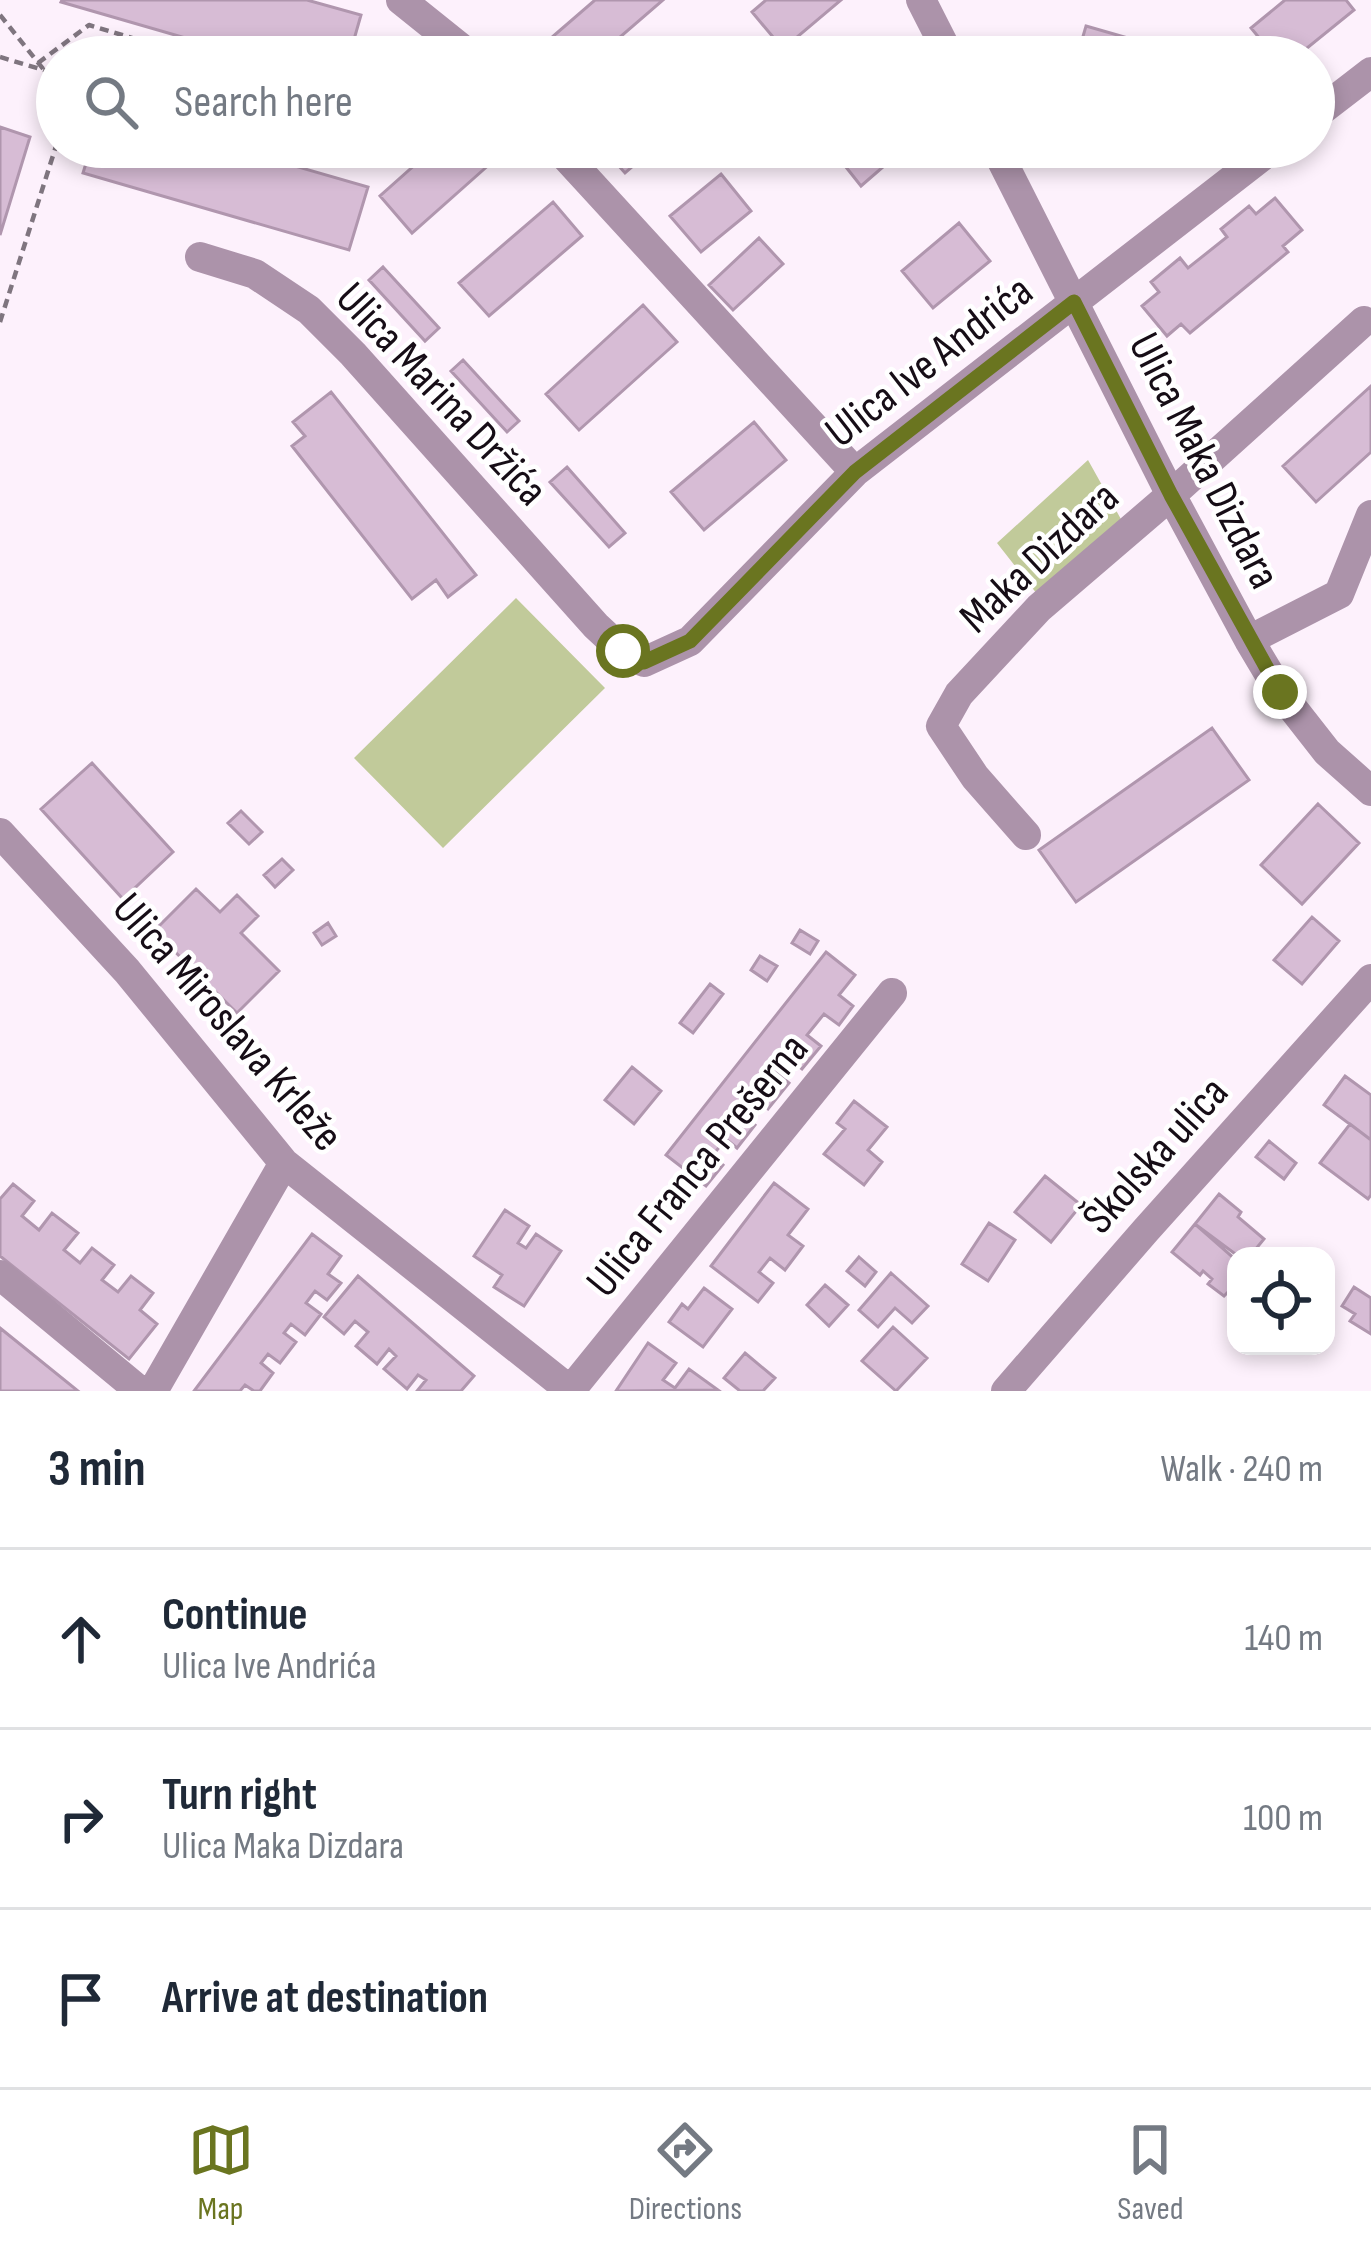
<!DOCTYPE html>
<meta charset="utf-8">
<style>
:root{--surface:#fff;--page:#f2f2f3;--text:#1f2937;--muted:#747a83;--line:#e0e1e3;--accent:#6a7520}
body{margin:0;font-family:"Sofia Sans Condensed",sans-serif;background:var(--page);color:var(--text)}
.controls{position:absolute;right:36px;bottom:36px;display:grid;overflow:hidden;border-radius:24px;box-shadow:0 6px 18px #0003}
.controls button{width:108px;height:108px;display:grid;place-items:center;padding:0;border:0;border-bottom:3px solid var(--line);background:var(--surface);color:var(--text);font:60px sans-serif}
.stop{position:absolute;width:36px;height:36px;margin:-27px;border:9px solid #6a7520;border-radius:50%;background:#fff}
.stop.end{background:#6a7520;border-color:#fff;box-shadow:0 3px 12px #0008}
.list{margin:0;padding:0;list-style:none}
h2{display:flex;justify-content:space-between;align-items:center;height:156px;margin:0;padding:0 48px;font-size:51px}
h2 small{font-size:39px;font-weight:400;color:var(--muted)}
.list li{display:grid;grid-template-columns:78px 1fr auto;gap:36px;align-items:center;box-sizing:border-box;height:180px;padding:0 48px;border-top:3px solid var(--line)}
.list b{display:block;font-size:45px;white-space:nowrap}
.list p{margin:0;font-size:39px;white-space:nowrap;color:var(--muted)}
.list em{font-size:39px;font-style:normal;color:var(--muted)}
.icon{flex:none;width:66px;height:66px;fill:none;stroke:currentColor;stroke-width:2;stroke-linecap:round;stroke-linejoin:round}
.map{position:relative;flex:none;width:1371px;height:1391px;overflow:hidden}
.search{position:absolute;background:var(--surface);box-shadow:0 6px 18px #0003;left:36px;right:36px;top:36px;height:132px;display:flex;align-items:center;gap:30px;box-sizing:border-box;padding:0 42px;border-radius:66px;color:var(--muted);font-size:45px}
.sheet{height:696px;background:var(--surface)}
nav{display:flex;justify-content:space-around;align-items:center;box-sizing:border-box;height:168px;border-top:3px solid var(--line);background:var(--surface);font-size:33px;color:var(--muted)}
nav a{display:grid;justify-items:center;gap:6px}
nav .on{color:var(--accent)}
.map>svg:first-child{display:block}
.green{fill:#c1ca9a}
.building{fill:#d7bcd5;stroke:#b096ae;stroke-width:3}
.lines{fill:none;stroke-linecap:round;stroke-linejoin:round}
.path{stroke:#7f757f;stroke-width:4.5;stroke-dasharray:9 6;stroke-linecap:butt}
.minor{stroke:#ac93aa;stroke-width:30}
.route{stroke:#6a7520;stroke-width:15}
.labels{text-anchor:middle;stroke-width:9;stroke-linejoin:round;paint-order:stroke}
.street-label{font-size:45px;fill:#160d16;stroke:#fff}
</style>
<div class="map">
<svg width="1371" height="1391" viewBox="0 0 1371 1391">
<rect width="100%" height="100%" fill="#fdf1fc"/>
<!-- green -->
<path class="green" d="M1088,460l34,61 -85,73 -40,-51z
M516,598l89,90 -162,160 -89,-90z"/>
<!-- building -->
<path class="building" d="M62,0h245l54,15 -12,42h-98l-190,-55z
M595,0h68l-66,57h-68z
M766,0h75l-58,49 -31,-37z
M1285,0h61l8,10 -58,47h-21l-24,-29z
M1086,26l49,14 -5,17h-53z
M0,127l30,10 -30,98z
M91,147h138l139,40 -19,63 -266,-77z
M435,147h74l-97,86 -32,-37z
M602,147h53l-30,26z
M830,147h76l-45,39z
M721,174l30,37 -50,41 -31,-36z
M1275,198l27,32 -19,16 5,6 -98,81 -9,-9 -14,12 -25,-30 17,-14 -8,-10 29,-24 8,10 39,-31 -6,-8 28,-23 7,8z
M553,202l29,34 -93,80 -30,-33z
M959,223l31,38 -57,47 -31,-37z
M759,238l24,26 -50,46 -24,-25z
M383,267l56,61 -14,13 -56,-61z
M643,305l34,37 -98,88 -33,-36z
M463,360l56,61 -12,11 -56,-61z
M1371,386v66l-55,50 -33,-36z
M331,392l145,183 -28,22 -12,-17 -24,19 -120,-153 13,-10 -12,-14z
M754,422l32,38 -82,70 -33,-38z
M567,467l58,66 -16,14 -59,-65z
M1212,728l37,52 -173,122 -37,-52z
M92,763l81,89 -50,47 -82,-90z
M1318,804l41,39 -57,61 -41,-39z
M241,811l21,21 -13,12 -21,-21z
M282,859l11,11 -18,17 -11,-12z
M196,889l24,23 17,-17 21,21 -17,17 38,38 -42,42 -83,-82z
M1312,917l27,24 -37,43 -28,-24z
M328,923l8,13 -14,9 -8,-12z
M800,930l18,11 -8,13 -18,-11z
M826,952l29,23 -16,20 14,11 -14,19 -15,-11 -17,21 14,11 -19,23 -13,-10 -12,14 12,10 -21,26 -12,-9 -12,16 11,9 -18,23 -11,-9 -14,17 11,9 -17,21 -40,-31z
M760,956l17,10 -10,15 -16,-11z
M710,984l13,10 -30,39 -13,-10z
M632,1067l29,24 -27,33 -29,-24z
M1345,1076l26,19v45l-47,-35z
M854,1101l33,26 -19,23 14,12 -18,23 -40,-31 21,-25 -8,-6z
M1350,1124l21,16v55l-3,4 -48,-36z
M1269,1141l27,22 -12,16 -28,-22z
M1045,1176l36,29 -30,37 -36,-30z
M774,1183l34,26 -20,26 15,11 -18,24 -15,-12 -11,14 14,11 -15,19 -47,-36z
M13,1184l21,17 -12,15 17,14 13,-17 26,20 -14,17 16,13 12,-15 22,17 -12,15 16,12 13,-16 22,17 -13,17 17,14 -28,35 -129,-103v-57z
M1219,1194l22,18 -3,5 26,22 -14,17h-12l-43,-32z
M505,1210l24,16 -11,17 8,5 10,-14 25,17 -37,55 -30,-19 8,-12 -28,-19z
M989,1223l26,17 -27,41 -26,-17z
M1195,1224l41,36v24l-12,12 -16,-12 4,-5 -9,-8 -3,4 -28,-23z
M312,1234l29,22 -13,18 13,9 -14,17 -12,-9 -9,12 15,11 -16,21 -14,-11 -7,9 12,9 -16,21 -12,-9 -7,9 12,10 -13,18h-6l-9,-6 -5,6h-46z
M859,1257l17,15 -11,14 -18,-15z
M891,1273l37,33 -16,17 -17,-15 -17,19 -19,-17z
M358,1276l116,100 -13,15h-44l9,-11 -8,-5 -11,14 -23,-20 12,-13 -7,-7 -12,15 -21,-18 12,-14 -13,-11 -11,13 -20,-17z
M825,1285l23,20 -19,21 -22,-21z
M1354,1287l17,11v36l-21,-13 5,-7 -13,-8z
M704,1288l28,21 -29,38 -34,-25 13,-18 6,5z
M893,1327l34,31 -31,33 -34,-30z
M0,1328l78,63h-78z
M648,1343l28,20 -13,17 12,8 14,-19 29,21 -102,1z
M745,1353l30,25 -12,13h-23l-16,-13z"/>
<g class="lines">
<!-- path -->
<path class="path" d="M0,15l44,55
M0,57l57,17
M380,57l24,-19
M38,63l51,-38 106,32
M290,147l54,17
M0,322l57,-179"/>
<!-- minor -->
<path class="minor" d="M401,0l71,57
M921,0l29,57
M1314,116l57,-44
M557,147l298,325
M995,147l176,348 78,145 31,52 47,60 44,39
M200,257l55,17 54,36 44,44 243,272 27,25 21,11 46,-21 165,-169 419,-325
M1249,640l90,-46 32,-79
M0,833l127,138 157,192 287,228
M1026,835l-51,-58 -34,-51 18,-32 80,-86 132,-113 193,-174
M0,1275l140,116
M153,1391l131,-228
M570,1391l322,-398
M1006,1391l140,-161 225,-251"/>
</g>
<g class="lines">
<!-- route -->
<path class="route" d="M623,651l21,11 46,-21 165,-169 219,-170 97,193 109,197"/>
</g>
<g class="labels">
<!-- street labels -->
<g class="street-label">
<text transform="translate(928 360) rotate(-38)" y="16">Ulica Ive Andrića</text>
<text transform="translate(443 393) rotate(47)" y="16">Ulica Marina Držića</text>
<text transform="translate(1206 460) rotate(63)" y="16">Ulica Maka Dizdara</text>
<text transform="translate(1038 556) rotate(-43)" y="16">Maka Dizdara</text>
<text transform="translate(229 1021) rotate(49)" y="16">Ulica Miroslava Krleže</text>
<text transform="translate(1154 1154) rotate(-48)" y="16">Školska ulica</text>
<text transform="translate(696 1164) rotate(-51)" y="16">Ulica Franca Prešerna</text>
</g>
</g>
</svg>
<div class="controls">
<button><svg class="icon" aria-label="locate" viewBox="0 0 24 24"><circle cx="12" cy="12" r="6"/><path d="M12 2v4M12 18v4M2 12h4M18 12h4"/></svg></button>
</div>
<div class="stop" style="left:623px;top:651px"></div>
<div class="stop end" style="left:1280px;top:692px"></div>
<div class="search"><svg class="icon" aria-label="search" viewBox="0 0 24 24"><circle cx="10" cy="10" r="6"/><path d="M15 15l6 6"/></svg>Search here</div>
</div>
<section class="sheet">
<h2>3 min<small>Walk · 240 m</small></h2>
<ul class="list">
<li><svg class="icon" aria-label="ahead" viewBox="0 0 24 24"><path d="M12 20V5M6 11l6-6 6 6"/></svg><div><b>Continue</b><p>Ulica Ive Andrića</p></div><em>140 m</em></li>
<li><svg class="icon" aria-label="right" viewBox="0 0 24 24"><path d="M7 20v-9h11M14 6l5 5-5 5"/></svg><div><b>Turn right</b><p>Ulica Maka Dizdara</p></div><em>100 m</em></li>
<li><svg class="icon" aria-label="arrive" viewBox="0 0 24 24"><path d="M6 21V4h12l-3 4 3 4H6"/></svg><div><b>Arrive at destination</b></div></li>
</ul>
</section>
<nav>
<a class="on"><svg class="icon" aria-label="map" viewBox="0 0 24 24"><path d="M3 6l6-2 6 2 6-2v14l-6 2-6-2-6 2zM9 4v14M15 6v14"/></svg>Map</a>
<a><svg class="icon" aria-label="directions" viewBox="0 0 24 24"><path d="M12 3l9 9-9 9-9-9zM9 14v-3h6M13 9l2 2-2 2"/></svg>Directions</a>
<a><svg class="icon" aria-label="saved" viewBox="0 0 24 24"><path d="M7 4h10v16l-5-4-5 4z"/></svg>Saved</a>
</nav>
